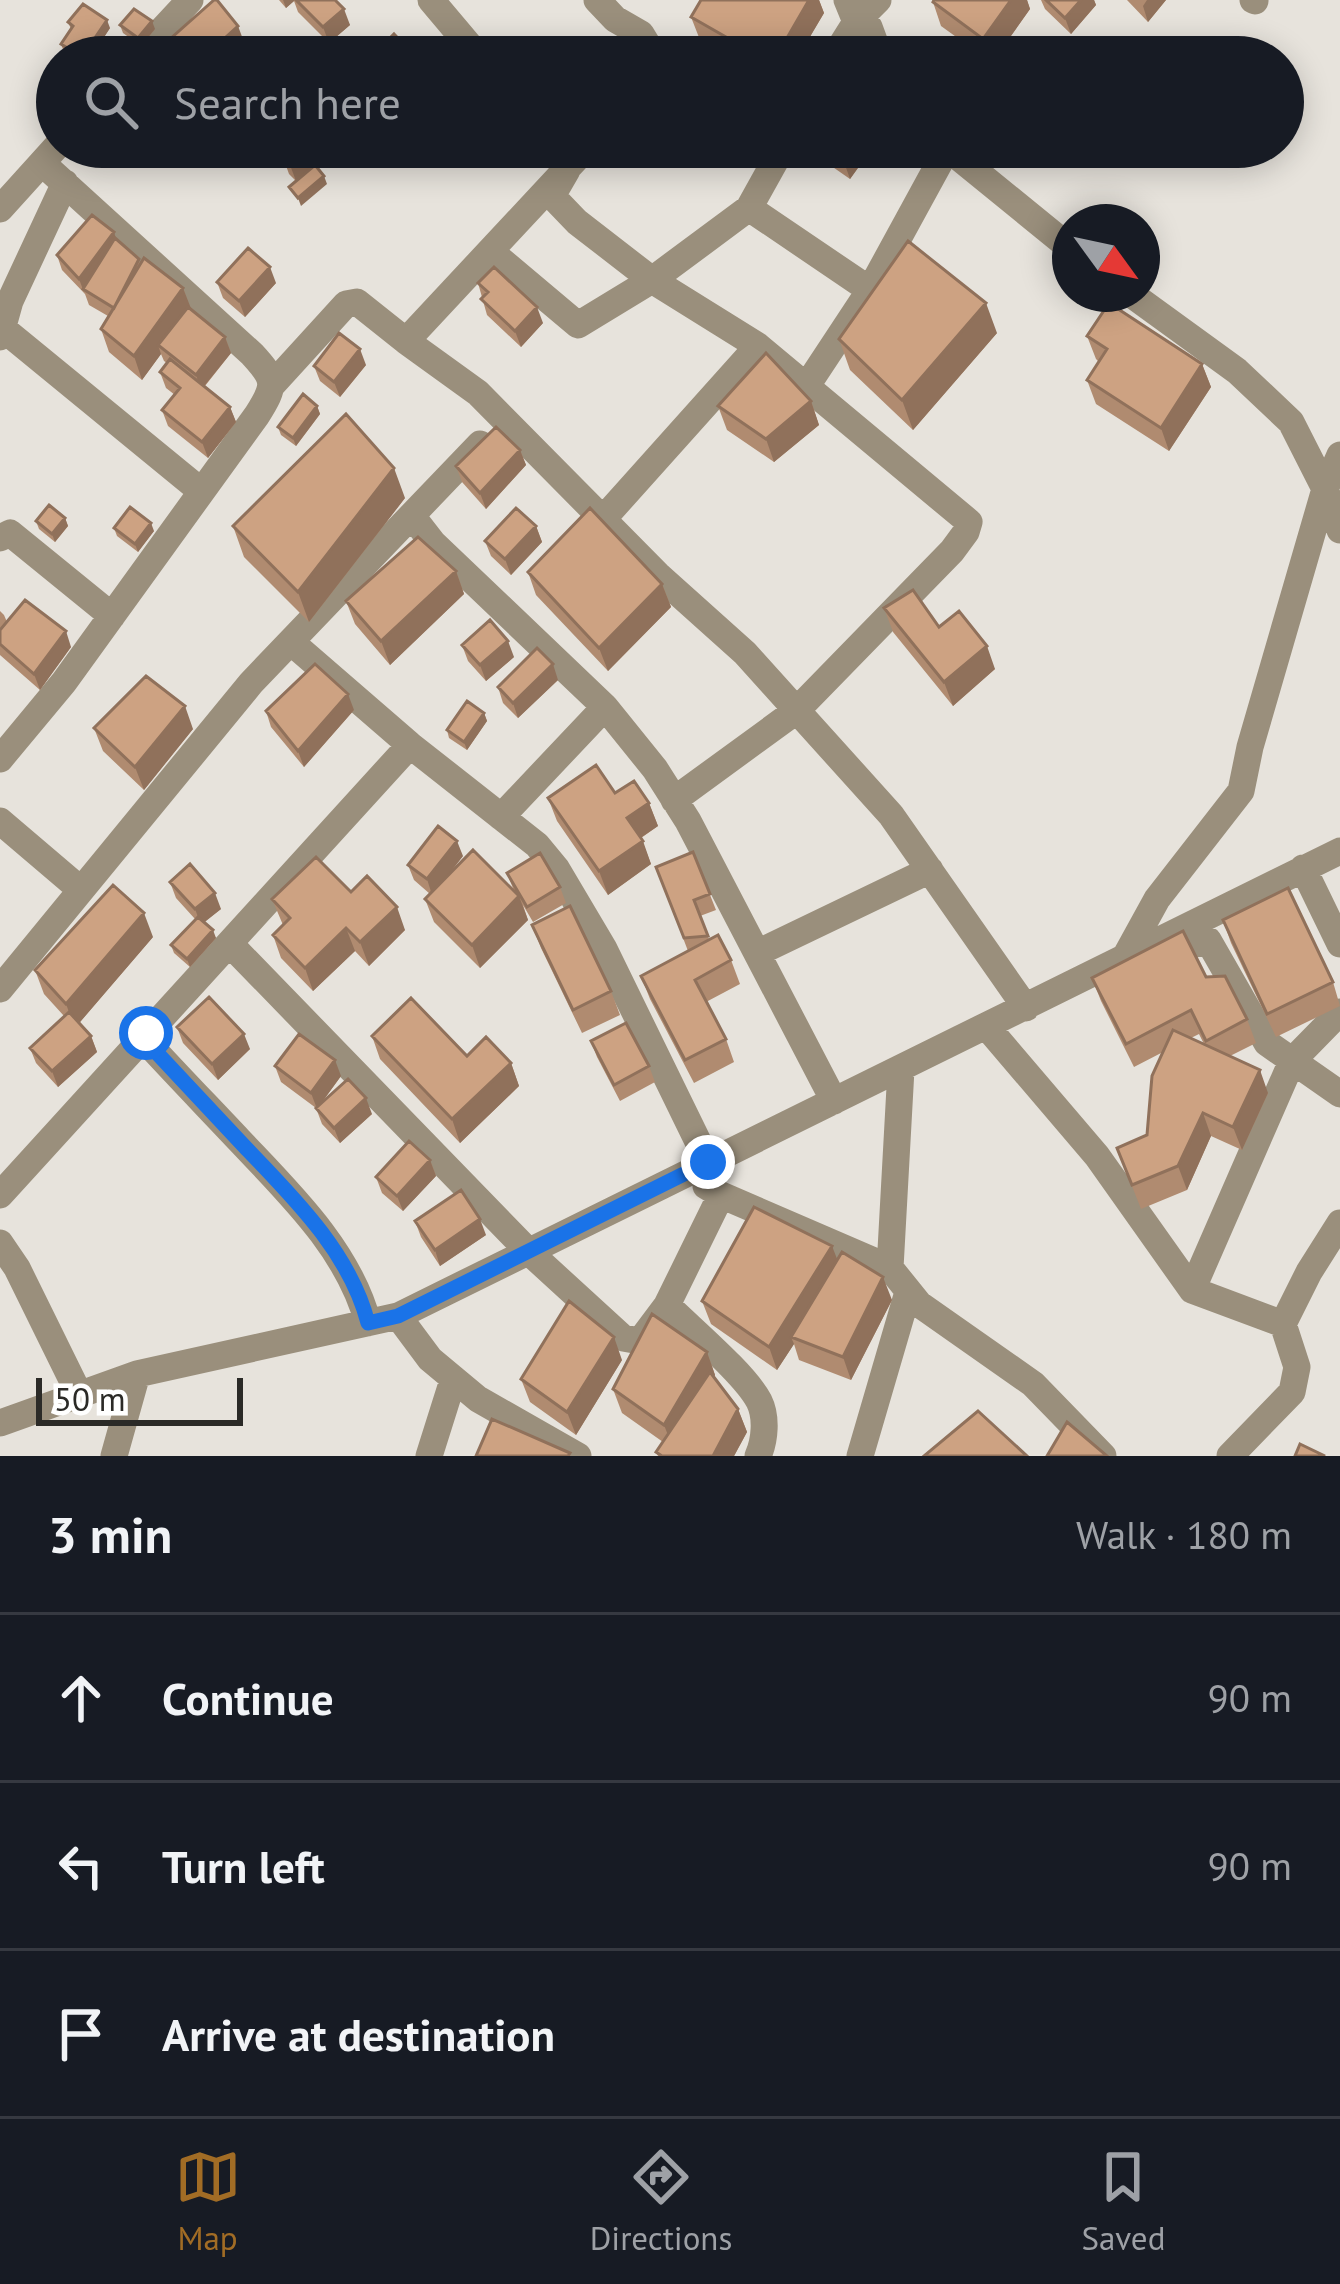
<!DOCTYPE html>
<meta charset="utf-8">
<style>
:root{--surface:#171b24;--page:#242831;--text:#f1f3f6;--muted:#9ea1a6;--line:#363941;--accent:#a16c25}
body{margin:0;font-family:"PT Sans",sans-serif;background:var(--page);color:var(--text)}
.compass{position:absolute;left:1052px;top:204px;width:108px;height:108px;border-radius:50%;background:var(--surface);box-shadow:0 6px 30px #0003;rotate:123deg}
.scale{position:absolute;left:36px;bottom:30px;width:207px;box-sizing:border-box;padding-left:12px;border:6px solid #2b2a27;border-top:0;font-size:33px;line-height:42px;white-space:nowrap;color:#2b2a27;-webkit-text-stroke:9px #fff;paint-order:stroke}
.stop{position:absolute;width:36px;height:36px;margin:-27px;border:9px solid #1a73e8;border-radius:50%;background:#fff}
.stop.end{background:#1a73e8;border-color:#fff;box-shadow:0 3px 12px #0008}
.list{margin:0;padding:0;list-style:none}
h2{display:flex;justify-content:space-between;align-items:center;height:156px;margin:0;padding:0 48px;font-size:51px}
h2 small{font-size:39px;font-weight:400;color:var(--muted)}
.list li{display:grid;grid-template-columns:78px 1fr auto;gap:36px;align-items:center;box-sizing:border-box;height:168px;padding:0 48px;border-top:3px solid var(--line)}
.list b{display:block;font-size:45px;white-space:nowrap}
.list em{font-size:39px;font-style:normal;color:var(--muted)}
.icon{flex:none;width:66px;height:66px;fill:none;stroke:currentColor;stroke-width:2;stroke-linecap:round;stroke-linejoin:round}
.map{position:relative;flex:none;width:1340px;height:1456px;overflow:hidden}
.search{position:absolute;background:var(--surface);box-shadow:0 6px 30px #0003;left:36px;right:36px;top:36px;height:132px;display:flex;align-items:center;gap:30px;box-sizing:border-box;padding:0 42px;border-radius:66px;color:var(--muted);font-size:45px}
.sheet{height:660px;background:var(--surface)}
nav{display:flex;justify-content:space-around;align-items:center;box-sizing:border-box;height:168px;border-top:3px solid var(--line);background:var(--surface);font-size:33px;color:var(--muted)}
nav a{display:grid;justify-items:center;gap:6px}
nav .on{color:var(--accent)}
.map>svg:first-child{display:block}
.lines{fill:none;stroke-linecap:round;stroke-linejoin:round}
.minor{stroke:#9a8f7c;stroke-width:27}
.wall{fill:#b08b70;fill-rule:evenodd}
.shaded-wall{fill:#90715b}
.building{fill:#cda282;stroke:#90715b;stroke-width:3}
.route{stroke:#1a73e8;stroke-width:15}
</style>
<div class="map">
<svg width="1340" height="1456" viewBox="0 0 1340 1456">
<rect width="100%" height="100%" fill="#e7e3dc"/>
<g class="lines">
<!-- minor -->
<path class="minor" d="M431,0l48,57
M597,0l18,19 26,15 14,23
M847,0l9,22 13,5 11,30
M1253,0l2,1
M137,57l53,-57
M834,57l22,-35 22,-22
M553,147l14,23 -15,26 25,26 75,58 106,66 211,176 -3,10 -14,19 -156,160 -122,89
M946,147l124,101
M749,208l121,82
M0,209l57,-63
M490,251l88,74 74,-45 97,-72 34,-61
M1131,294l106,77 54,51 34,67 15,41
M2,328l199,163
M0,337l10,-36 55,-118
M406,341l181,-194
M273,384l73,-80 11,-2 49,39 72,52 180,182 87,78 146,162 135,193
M806,387l64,-97 77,-141
M412,516l21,27 172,164 50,62 33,52 146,280
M603,519l155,-173
M0,538l10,-5 102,83
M291,642l119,103 127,100 19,23 48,81 104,213
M0,759l64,-77 193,-267c19,-30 19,-35 -5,-61l-210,-191
M501,817l104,-110
M0,821l81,69
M1303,868l37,76
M230,944l299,308 94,86 17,3 27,-36 54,-110
M757,953l173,-83
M1164,954l44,-14 59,103 73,51
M1124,959l33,-60 84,-108 9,-44 75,-258 15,-34
M0,989l251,-306 229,-239
M987,1027l110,129 95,134 91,34
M142,1037c32,35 65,69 97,103 50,53 110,110 129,183
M706,1186l15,9 169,73 29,36 114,80 70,72
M0,1195l410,-450
M0,1243l17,25 62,126
M890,1268l11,-199
M1192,1290l100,-229 48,-49
M667,1305c24,24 78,69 92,96 8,16 6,39 -1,55
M398,1316l32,43 48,40 100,57
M0,1423l137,-49 261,-58 942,-465
M114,1456l23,-82
M429,1456l24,-76
M860,1456l48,-164
M1230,1456l62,-64 5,-25 -14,-43 26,-52 31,-49"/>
</g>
<!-- wall -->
<path class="wall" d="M279,0h56l15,25 -21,18 -31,-31 -4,-11 -8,7z
M701,0h118l5,13 -26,44h-69l-29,-17 -9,-23z
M934,0h93l3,9 -34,48h-12l-43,-31 -8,-24z
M1041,0h53l2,5 -25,29 -26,-25z
M1127,0h39l-18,22z
M68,22l42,6 -19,29h-19l-8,-5 -3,-8 10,-15z
M120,25l35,4 -14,17 -18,-13z
M263,147h43l8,18 -18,16 -7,-7 -5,-14 -11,-11 -4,4z
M804,147h69l-23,32z
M116,238l25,26 42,24 8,22 34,27 6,16 -26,33 25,21 6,15 -28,36 -40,-32 -6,-16 13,-15 -9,-7 -6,-16 7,-9 -3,-2 -3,-7 -19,26 -33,-28 -8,-23 7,-13 -19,-11 -4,-11 -23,-24 -5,-15z
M217,282l59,1 -31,34 -22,-19z
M478,283l65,40 -22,24 -34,-32z
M997,333l-84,97 -63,-60 -11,-31z
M1087,336l115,28 9,23 -42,64 -73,-47 -9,-24 12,-18 -3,-3z
M366,365l-26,32 -20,-16 -6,-15z
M811,401l8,24 -45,37 -47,-32 -9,-24z
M317,406l3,8 -24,32 -15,-11 -3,-8z
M520,450l6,15 -40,44 -24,-27 -6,-16z
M405,498l-96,124 -65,-65 -11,-31z
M65,518l3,8 -13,16 -16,-13 -3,-8z
M536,526l6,16 -31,33 -20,-19 -6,-15z
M114,528l40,3 -16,21 -21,-16z
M456,571l8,23 -74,71 -35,-41 -9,-23z
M528,572l134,12 9,23 -63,64 -72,-76z
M884,608l55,19 56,42 -42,37 -60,-74z
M0,611l4,4 3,7 64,25 -31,43 -40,-35z
M462,645l52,12 -28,24 -18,-20z
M558,680l-40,38 -15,-15 -5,-16z
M354,710l-50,57 -33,-40 -5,-16z
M484,713l3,8 -20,29 -18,-12 -2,-8z
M94,728l99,1 -49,61 -41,-39z
M615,793l34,10 9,23 -17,12 10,26 -43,31 -51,-74 -9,-23z
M693,852l23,58 -16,6 9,23 22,21 9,24 -34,18 20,37 8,23 -40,21 -44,-84 -9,-23 47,-25 -32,-84z
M463,856l-17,22 68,13 -7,-18 53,14 6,16 -33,19 -10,-17 5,15 -48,48 -46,-46 -9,-23 5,-5 -16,-14 -6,-15z
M170,882l51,27 -17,13 12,16 -26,29 -16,-14 -3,-8 24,-26 -19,-21z
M351,892l54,38 -36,36 -14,-15 -42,40 -32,-33 -8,-23 10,-10 -11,-26z
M1223,920l110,62 7,24 -64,31 -45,-94z
M532,925l79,66 9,24 -38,18 -41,-85z
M153,937l-74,86 12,13 6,16 -39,35 -22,-24 -6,-15 34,-32 -20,-22 -9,-24z
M1206,977l41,42 9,24 -26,13 38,37 -26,57 -31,-14 -24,54 -46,19 -24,-61 30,-13 16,-83 -29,15 -33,-66 -9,-23zM1199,1034l5,10 -13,-6z
M177,1027l73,22 -32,31 -35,-37z
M372,1036l95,20 44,7 8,23 -59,57 -80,-84z
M591,1041l58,25 6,16 -35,19 -23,-44z
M275,1066l66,10 -21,29 52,9 -32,29 -18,-19 -6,-16 -35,-26z
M430,1160l6,16 -33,35 -21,-18 -6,-16z
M415,1221l71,14 -46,31 -19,-29z
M837,1260l55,40 -41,80 -52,-20 -5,-16 -17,26 -66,-46 -9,-23z
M707,1352l8,23 -1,2 24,32 9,23 -13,24h-76l-2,-4 7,-10 -41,-29 -9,-24z
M622,1360l-46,75 -46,-33 -9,-23z"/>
<!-- shaded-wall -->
<path class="shaded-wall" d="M283,0h11v1l-8,7z
M809,0h10l5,13 -26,44h-22z
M1011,0h16l3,9 -34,48h-6l-7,-18z
M1081,0h13l2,5 -25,29 -6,-16z
M1147,0h19l-18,22 -5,-16z
M344,9l6,16 -21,18 -6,-16z
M107,20l3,8 -19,29h-8z
M152,21l3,8 -14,17 -3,-8z
M238,26l6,16 -17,15h-23z
M848,147h25l-23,32 -8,-23z
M308,149l6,16 -18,16 -6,-16z
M324,176l3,8 -26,22 -3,-8z
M114,232l5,16 -36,41 2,6 -6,-16z
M270,267l6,16 -31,34 -6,-16z
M183,288l9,23 -34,34 3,9 -19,26 -8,-24z
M986,303l11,30 -84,97 -11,-30z
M537,307l6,16 -22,24 -6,-16z
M225,337l6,16 -30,37 -5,-15z
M360,349l6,16 -26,32 -6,-15z
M1202,364l9,23 -42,64 -8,-23z
M811,401l8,24 -45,37 -8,-23z
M317,406l3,8 -24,32 -3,-8z
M230,407l6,15 -28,36 -6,-16z
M520,450l6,15 -40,44 -6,-16z
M394,468l11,30 -96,124 -11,-30z
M65,518l3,8 -13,16 -3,-8z
M151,523l3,8 -16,21 -3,-8z
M536,526l6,16 -31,33 -6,-16z
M456,571l8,23 -74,71 -9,-24z
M662,584l9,23 -63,64 -9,-23z
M66,631l5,16 -31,43 -6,-16z
M508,641l6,16 -28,24 -6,-16z
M987,646l8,23 -42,37 -9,-24z
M553,664l5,16 -40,38 -5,-15z
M348,694l6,16 -50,57 -6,-16z
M185,706l8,23 -49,61 -9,-23z
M484,713l3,8 -20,29 -3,-8z
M649,803l9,23 -22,15 -9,-23z
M457,841l6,15 -31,39 -5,-16z
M643,841l8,23 -43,31 -9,-24z
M215,893l6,16 -20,16 -6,-16z
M519,896l9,24 -48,48 -8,-23z
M397,907l8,23 -36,36 -9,-24z
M144,913l9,24 -78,91 -9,-24z
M346,928l9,23 -42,40 -8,-23z
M213,930l3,8 -26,29 -3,-8z
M244,1034l6,15 -32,31 -6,-16z
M91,1036l6,16 -39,35 -6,-16z
M335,1060l6,16 -24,33 -6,-16z
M511,1063l8,23 -59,57 -8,-24z
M1260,1070l8,23 -26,57 -9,-23z
M366,1098l6,16 -32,29 -6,-15z
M1203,1113l8,23 -24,54 -9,-24z
M430,1160l6,16 -33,35 -6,-15z
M480,1219l6,16 -46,31 -5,-16z
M832,1246l9,23 -50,68 3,7 -17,26 -8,-23z
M883,1277l9,23 -41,80 -8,-23z
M614,1337l8,23 -46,75 -9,-23z
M707,1352l8,23 -42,73 -9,-23z
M738,1409l9,23 -13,24h-21z"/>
<!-- building -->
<path class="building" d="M214,0h3l21,26 -34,31h-50l-2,-2z
M296,0h39l9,9 -21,18z
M701,0h108l-33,57h-15l-70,-40z
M934,0h77l-28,39 -50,-37z
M1046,0h35l-16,18z
M83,4l24,16 -25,37 -21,-13 12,-18 -5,-4z
M134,9l18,12 -14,17 -18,-13z
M394,34l19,20 -2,3h-26l5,-5 -7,-7z
M280,147h26l2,2 -18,16 -7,-7 4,-4z
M829,147h19l-6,9z
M315,165l9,11 -26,22 -9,-11z
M92,215l22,17 -35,47 -22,-24z
M115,238l24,21 -25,49 -31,-19z
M908,241l78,62 -84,97 -63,-61z
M248,248l22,19 -31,34 -22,-19z
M144,258l39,30 -49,68 -33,-27z
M494,267l43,40 -22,24 -34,-32 7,-7 -10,-9z
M1109,303l93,61 -41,64 -74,-48 20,-31 -20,-13z
M188,307l37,30 -29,38 -38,-30z
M339,333l21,16 -26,33 -20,-16z
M766,353l45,48 -45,38 -48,-33z
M170,359l60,48 -28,35 -40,-32 18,-22 -20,-16z
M303,394l14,12 -24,32 -15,-11z
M346,414l48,54 -96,124 -65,-66z
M496,427l24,23 -40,43 -24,-27z
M49,505l16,13 -13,16 -16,-13z
M130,507l21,16 -16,21 -21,-16z
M516,508l20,18 -31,33 -20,-18z
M590,508l72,76 -63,64 -71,-76z
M418,537l38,34 -75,70 -35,-40z
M913,590l26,37 20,-16 28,35 -43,36 -60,-74z
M25,600l41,31 -32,43 -34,-30v-14z
M490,620l18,21 -28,24 -18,-20z
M537,648l16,16 -40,39 -15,-16z
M315,664l33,30 -50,57 -32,-40z
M146,676l39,30 -50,61 -41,-39z
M467,701l17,12 -20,29 -17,-12z
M596,765l19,28 19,-12 15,22 -22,15 16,23 -44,30 -51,-73z
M438,826l19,15 -30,38 -19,-14z
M473,850l46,46 -47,49 -47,-46z
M693,852l17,42 -16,6 14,36 -24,2 -28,-71z
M540,853l20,34 -33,20 -20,-34z
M316,857l35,35 16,-16 30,31 -37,35 -14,-14 -41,40 -32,-33 17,-17 -18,-19z
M190,864l25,29 -20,16 -25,-27z
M113,885l31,28 -78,91 -31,-34z
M1288,888l45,94 -66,32 -44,-94z
M570,906l41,85 -38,19 -41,-85z
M198,917l15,13 -26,29 -16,-14z
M1183,931l23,46 19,-1 22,43 -41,22 -15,-31 -65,34 -34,-66z
M718,935l13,25 -36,20 31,59 -41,21 -44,-84z
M209,997l35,37 -32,30 -35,-37z
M411,998l56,58 19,-19 25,26 -59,56 -80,-83z
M69,1012l22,24 -39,35 -22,-23z
M626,1023l23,43 -35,19 -23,-44z
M1173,1030l87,40 -27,57 -30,-14 -25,53 -46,19 -15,-37 30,-13 5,-59z
M299,1034l36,26 -24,33 -36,-27z
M348,1079l18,19 -32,30 -18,-20z
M409,1141l21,19 -33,36 -21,-19z
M461,1190l19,29 -45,31 -20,-29z
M754,1207l78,39 -63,101 -67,-46z
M842,1252l41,25 -40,80 -52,-20z
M569,1301l45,36 -47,75 -46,-33z
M652,1314l55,38 -43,73 -51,-36z
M710,1372l28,37 -25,47h-51l-6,-4z
M978,1411l49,45h-103z
M492,1419l78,34 -2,3h-92z
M1067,1422l40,34h-60z
M1300,1444l25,12h-30z"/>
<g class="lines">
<!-- route -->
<path class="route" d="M146,1033l-4,4c35,37 69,74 103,110 49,51 105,106 123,176l30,-7 310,-154"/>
</g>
</svg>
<svg class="compass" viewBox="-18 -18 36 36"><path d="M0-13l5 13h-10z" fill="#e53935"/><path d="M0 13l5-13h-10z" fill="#9ea1a6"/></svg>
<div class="scale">50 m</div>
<div class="stop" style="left:146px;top:1033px"></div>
<div class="stop end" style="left:708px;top:1162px"></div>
<div class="search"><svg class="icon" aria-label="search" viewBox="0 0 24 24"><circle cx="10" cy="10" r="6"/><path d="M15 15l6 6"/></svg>Search here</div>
</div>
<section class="sheet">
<h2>3 min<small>Walk · 180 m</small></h2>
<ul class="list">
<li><svg class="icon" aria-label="ahead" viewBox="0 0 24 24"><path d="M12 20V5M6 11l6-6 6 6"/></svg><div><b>Continue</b></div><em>90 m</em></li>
<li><svg class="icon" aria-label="left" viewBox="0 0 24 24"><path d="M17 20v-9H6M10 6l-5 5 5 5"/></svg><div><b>Turn left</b></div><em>90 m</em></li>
<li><svg class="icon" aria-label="arrive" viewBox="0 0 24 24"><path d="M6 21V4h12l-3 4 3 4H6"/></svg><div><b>Arrive at destination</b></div></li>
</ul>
</section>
<nav>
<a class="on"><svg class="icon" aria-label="map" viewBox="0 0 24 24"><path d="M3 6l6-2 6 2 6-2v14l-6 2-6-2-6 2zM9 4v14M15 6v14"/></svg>Map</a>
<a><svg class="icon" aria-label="directions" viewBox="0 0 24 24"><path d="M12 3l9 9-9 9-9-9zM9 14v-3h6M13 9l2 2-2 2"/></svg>Directions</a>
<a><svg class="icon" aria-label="saved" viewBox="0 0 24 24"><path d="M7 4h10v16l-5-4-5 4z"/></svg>Saved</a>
</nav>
